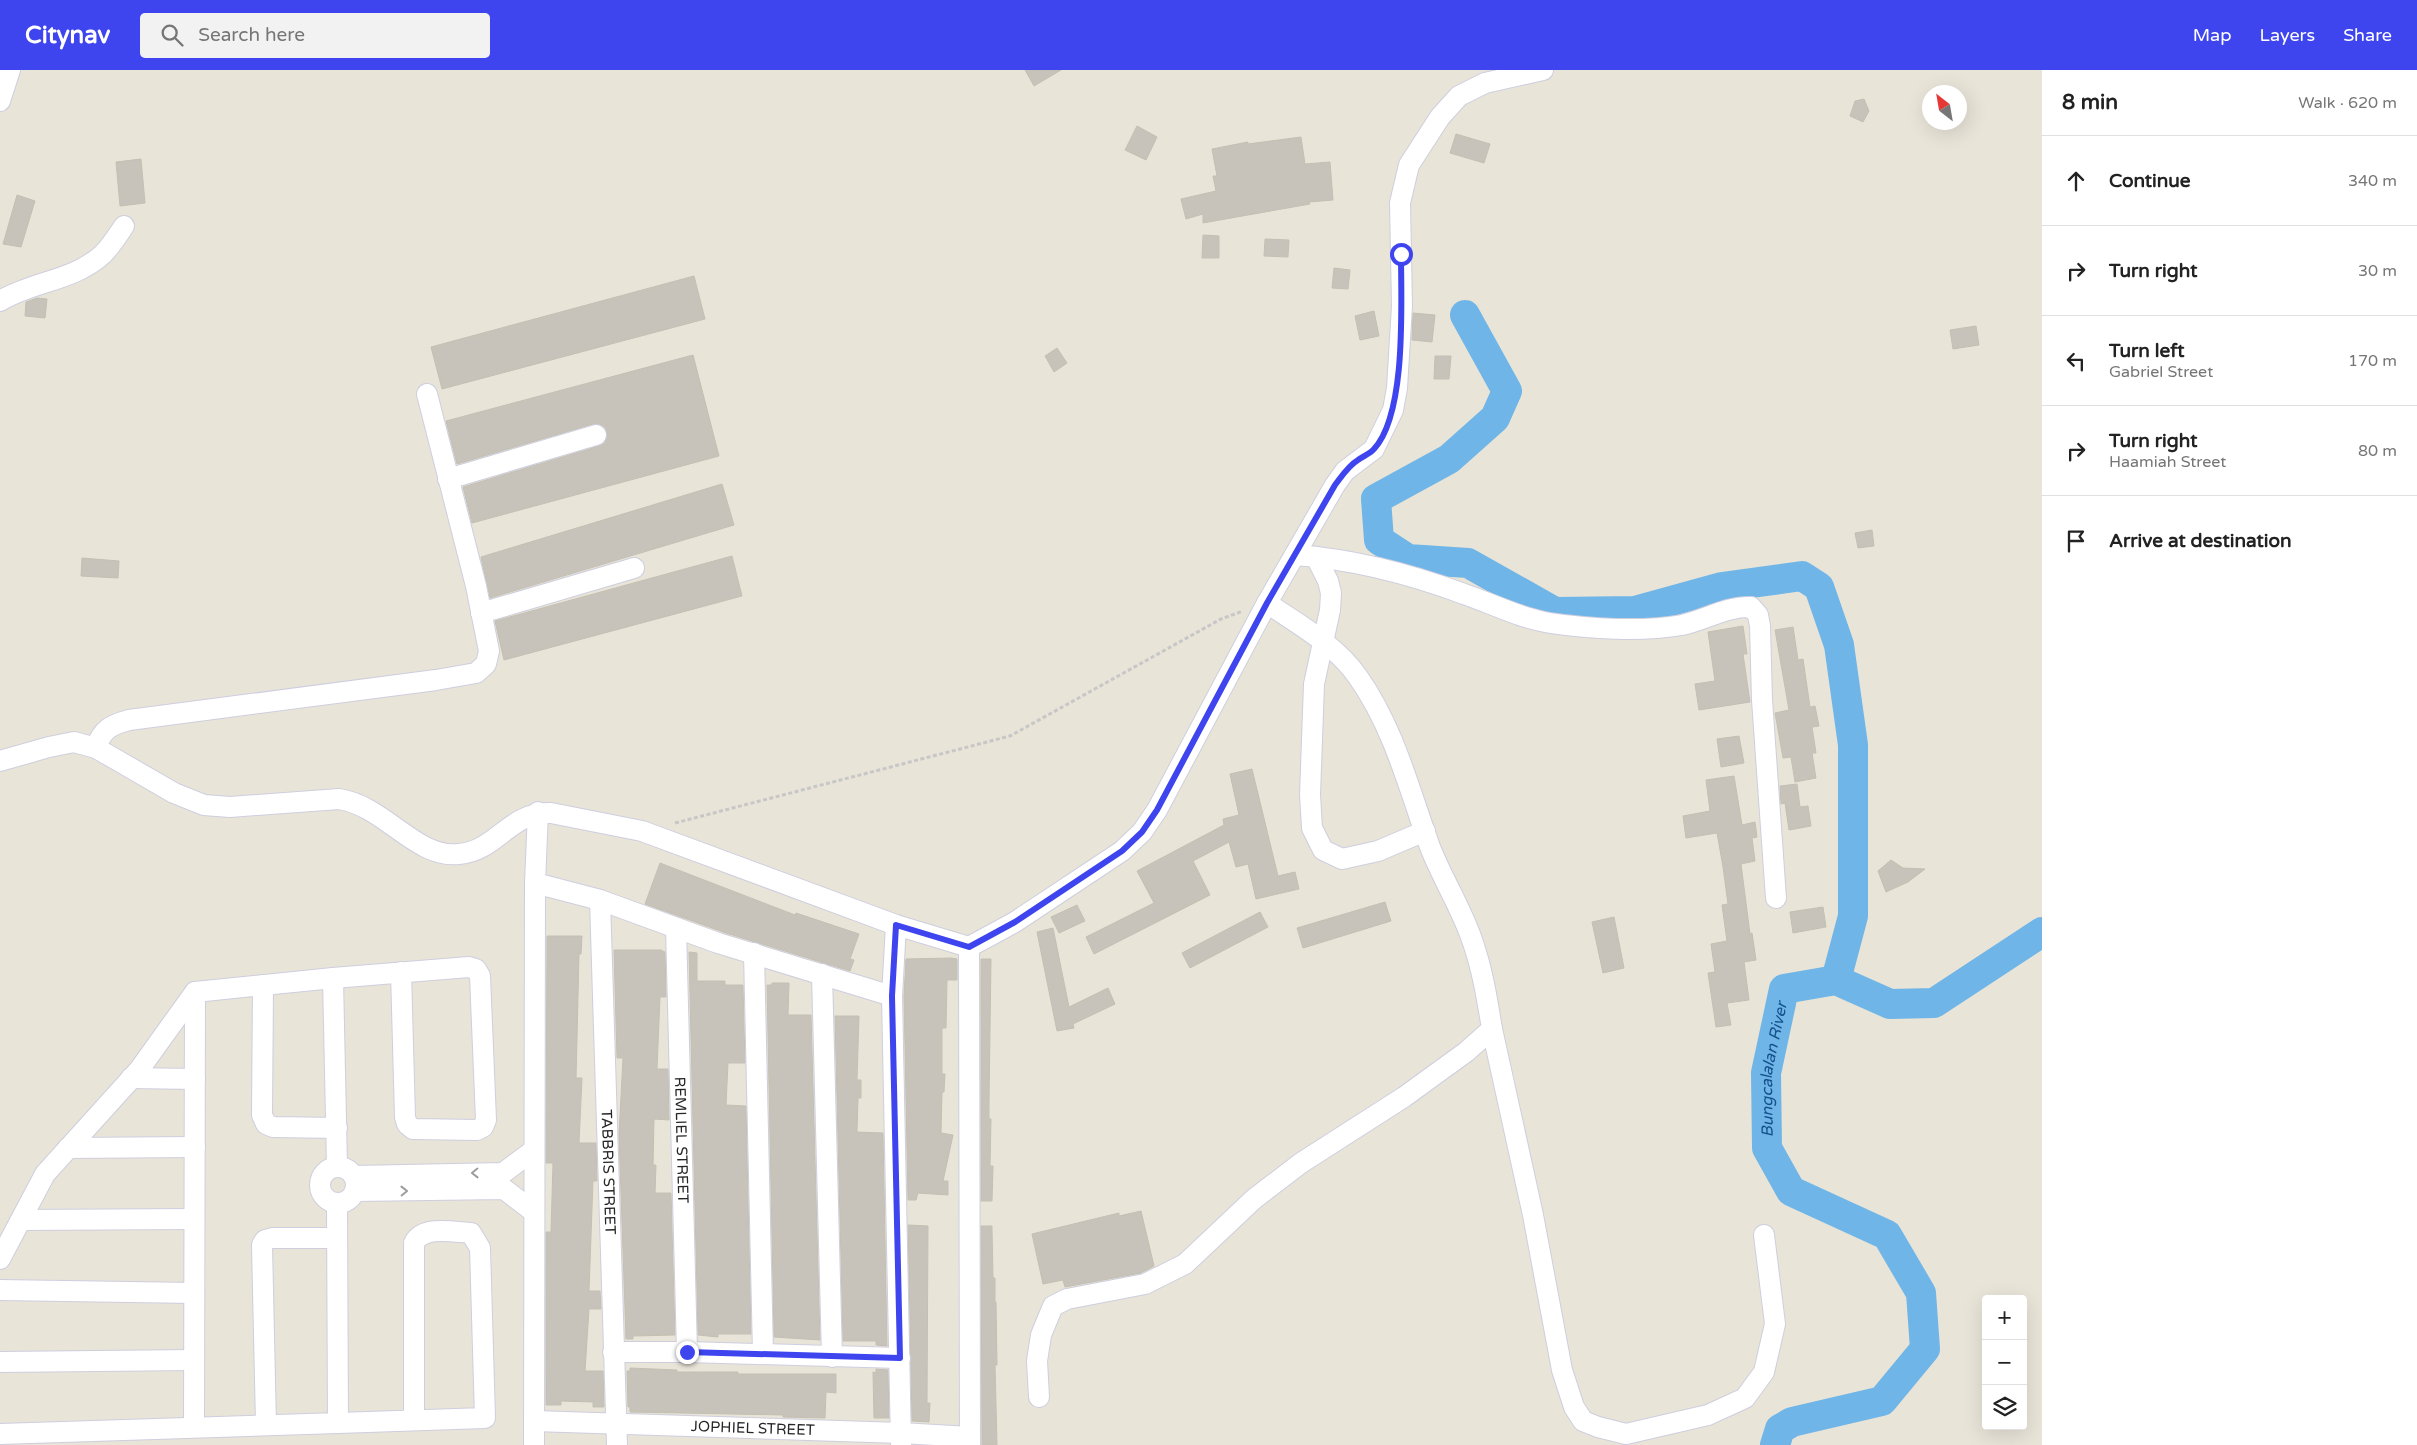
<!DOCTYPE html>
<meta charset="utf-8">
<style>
:root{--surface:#fff;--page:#f2f2f2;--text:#222;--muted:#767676;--line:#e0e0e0;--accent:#3e45ef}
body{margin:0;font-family:"Varela Round",sans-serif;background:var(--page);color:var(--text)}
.controls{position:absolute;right:15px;bottom:15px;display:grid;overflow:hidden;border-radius:5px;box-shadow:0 5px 20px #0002}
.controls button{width:45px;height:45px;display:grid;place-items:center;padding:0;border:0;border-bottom:1px solid var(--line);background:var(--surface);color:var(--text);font:25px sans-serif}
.compass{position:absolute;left:1922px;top:15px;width:45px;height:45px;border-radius:50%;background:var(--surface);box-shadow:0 5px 20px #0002;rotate:329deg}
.stop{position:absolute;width:15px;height:15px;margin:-11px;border:4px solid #3e45ef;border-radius:50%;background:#fff}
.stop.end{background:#3e45ef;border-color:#fff;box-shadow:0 1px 5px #0008}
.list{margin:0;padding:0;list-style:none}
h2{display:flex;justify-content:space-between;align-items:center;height:65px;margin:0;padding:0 20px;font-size:21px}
h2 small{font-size:16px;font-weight:400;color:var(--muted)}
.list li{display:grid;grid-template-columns:32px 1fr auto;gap:15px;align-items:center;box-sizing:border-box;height:90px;padding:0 20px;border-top:1px solid var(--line)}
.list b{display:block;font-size:19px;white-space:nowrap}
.list p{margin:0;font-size:16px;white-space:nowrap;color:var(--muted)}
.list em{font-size:16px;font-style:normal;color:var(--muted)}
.icon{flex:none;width:28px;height:28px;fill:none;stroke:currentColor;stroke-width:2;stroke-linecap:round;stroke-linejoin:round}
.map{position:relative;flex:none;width:2042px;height:1375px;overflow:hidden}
header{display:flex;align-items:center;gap:30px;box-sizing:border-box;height:70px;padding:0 25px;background:var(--accent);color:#fff}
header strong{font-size:24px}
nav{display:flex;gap:28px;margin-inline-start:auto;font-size:18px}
.search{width:350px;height:45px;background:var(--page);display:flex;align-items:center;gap:12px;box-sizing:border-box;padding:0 18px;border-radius:5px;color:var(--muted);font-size:19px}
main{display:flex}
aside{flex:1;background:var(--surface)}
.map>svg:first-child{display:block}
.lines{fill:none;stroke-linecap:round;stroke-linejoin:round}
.river{stroke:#6fb5e7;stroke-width:30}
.building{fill:#c7c3bb;stroke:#c3c0b2}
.minor-casing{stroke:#cecedf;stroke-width:22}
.path{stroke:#c7c7c7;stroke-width:3;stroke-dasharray:4 2.5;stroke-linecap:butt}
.minor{stroke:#fff;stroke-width:20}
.oneway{stroke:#9d9d9d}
.route{stroke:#3e45ef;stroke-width:6}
.labels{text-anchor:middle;stroke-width:5;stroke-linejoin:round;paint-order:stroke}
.street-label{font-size:15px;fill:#262626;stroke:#fff}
.water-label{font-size:16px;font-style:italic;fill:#14518d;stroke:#fff}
</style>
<header>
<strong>Citynav</strong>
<div class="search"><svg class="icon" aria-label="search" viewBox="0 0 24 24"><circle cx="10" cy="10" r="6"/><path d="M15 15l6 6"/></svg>Search here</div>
<nav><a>Map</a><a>Layers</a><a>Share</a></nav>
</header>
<main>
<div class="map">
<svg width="2042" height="1375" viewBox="0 0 2042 1375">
<rect width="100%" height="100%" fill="#e9e4d8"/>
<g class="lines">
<!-- river -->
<g class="river">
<path d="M1465,245l42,76 -12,27 -46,41 -73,40 3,41 29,19 60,4 87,49 80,-1 87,-24 80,-11 17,11 20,58 14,100v171l-17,64"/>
<path id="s1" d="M1775,1375l5,-16 12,-7 90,-21 43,-52 -4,-56 -34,-58 -96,-44 -24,-43 -1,-75 18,-84 52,-9 54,24 44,-1 108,-71"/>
</g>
</g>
<!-- building -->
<path class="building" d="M1025,0h36l-27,16z
M1864,29l5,12 -6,11 -13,-6 5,-15z
M1137,56l20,11 -11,23 -21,-10z
M1456,64l34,10 -6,19 -34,-10z
M1301,67l4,27 25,-2 3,38 -24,2 1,2 -107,19v-9l-17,5 -5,-20 35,-8 -3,-15h4l-5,-27 36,-7v2z
M141,89l4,44 -25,3 -4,-44z
M17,125l18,6 -14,46 -18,-3z
M1203,165l16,1v22h-17z
M1265,169l24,1 -1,17 -24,-1z
M1334,198l16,2 -2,19 -16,-1z
M694,206l11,43 -263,70 -11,-42z
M37,228l10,1 -2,19 -20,-2 1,-14z
M1374,241l5,25 -19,4 -5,-24z
M1413,243l22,2 -3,27 -20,-2z
M1976,256l3,19 -26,4 -3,-19z
M1057,278l10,15 -13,9 -9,-16z
M693,285l26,101 -247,67 -9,-36 136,-41 6,-3 2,-11 -3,-6 -11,-2 -136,40 -11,-43z
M1435,286h16l-2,23h-15z
M722,414l12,41 -244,73 -9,-41z
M1872,460l2,16 -16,2 -3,-15z
M732,486l10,40 -238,64 -9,-39z
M82,488l37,3 -1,17 -37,-2z
M1743,556l4,28h-4l7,48 -51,8 -4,-26 20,-3 -7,-49z
M1793,557l5,33 5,-1 7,48 5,-1 4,20 -7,1 4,26h-4l4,25 -21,4 -4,-25 -8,1 -8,-45 14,-3 -14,-80z
M1739,666l5,27 -23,4 -4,-28z
M1252,699l26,107 17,-4 4,17 -43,10 -8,-35 -12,3 -7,-25 -36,19 17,34 -116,59 -8,-17 68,-34 -17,-32 87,-46 -1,-6 16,-4 -9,-41z
M1734,706l8,49 13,-3 2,15 -5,1 3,23 -14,3 9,70 2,-1 4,27 -12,2 5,38 -22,3 4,22 -15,2 -8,-54 7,-1 -4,-28 16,-3 -5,-36 6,-1 -5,-37 -6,-34 -31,5 -3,-22 27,-5 -4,-31z
M1797,714l3,23 8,-1 3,20 -22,4 -4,-27 -4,1 -1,-18z
M1891,790l12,8 22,1 -17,13 -22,10 -8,-21z
M660,793l135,52 1,-2 63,21 -9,25 4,1 -4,11 -124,-38 -81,-29z
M1385,832l6,19 -88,27 -6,-20z
M1077,835l8,16 -26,12 -8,-16z
M1823,837l3,20 -33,6 -3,-21z
M1260,842l8,15 -78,41 -8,-15z
M1614,847l10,51 -21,5 -11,-51z
M1053,858l16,79 39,-19 7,16 -42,20 1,4 -17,3 -20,-99z
M547,866h35l-1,18h-2l-2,85 -1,39h6l-3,65h17l1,38h-4l-4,110h11l1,18h-12l-4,62h18l1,36h-11v-5l-32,-1v4h-15v-173h5l2,-69h-7z
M614,880h47l4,2 1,45h-6l-3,72h11l1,51 -15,-1 -1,46h3l-1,28h16l4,142 -42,1v3h-7l-7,-204 4,-77h-6z
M689,882l8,1v28h28v4h18l2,78h-17l-2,42 20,1 5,228h-33v3l-20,-2z
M951,888l6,1v21h-10l-1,48h-4v46h3l-1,18h-2l-1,41 12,2 -10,46h5v14l-30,-2 -2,7h-8l-4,-204 2,-37z
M981,889h10l-2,144v16h2l-1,47h3l-1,35h-11z
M772,913h17l-1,32h23l9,325 -46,-3 -7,-352h5z
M835,946h24l-2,64h4v18h-3l-1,34 26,1 4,213 -11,-1v-4h-33z
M1141,1141l13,55 -13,7 -76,14 -2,-7 -20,4 -11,-50 87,-21v3z
M908,1155l20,1 -1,177h3l-1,19 -17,-1z
M981,1156h11v3l1,49h2v24h1l1,63h-2l2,80h-15z
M630,1298l47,2v2h61v2h98v19l-10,-1 -1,26 -42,-1v-2l-153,-3v-5h-2l-1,-36h3z
M876,1299l12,1 1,48h-15l-1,-46 3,1z"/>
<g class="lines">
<!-- minor casing -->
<g class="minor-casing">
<g id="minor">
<path d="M0,31l10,-31"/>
<path d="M0,231c33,-20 74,-20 103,-47 8,-8 15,-19 21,-28"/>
<path d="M448,409l148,-44"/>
<path d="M1295,485c57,4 115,19 169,39 29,10 56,24 86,29 40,6 92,9 132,2 23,-5 45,-19 69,-18l7,8 2,11 2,74 14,198"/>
<path d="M1316,487l12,24 3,12 -1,17 -16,74 -4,111 2,33 11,22 19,9 36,-8 47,-20"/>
<path d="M481,543l153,-45"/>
<path d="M96,678c6,-19 15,-23 33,-28l307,-40 40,-7 10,-9 3,-13 -13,-65 -49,-192"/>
<path d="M0,691l49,-14 25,-5 22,6 78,45 30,12 26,2 109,-8c46,7 77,60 120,55 38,-3 51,-43 92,-41l91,18 254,94 73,22 46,-25 107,-71 20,-19 15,-22 110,-207 68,-118 10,-14 29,-22 19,-39 4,-22 5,-82 -2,-103 9,-38 31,-48 19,-21 26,-13 58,-13"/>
<path d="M535,813l3,-71"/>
<path id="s2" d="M600,830l17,545"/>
<path d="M896,855l-4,71 9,449"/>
<path id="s3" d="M676,858l11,424"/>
<path d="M969,877l1,498"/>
<path d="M754,883l9,401"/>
<path d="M822,904l10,383"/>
<path d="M333,908l136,-11 7,2 4,7 6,144 -3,7 -6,3 -64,-1 -6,-5 -2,-7 -4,-145"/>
<path d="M263,915l-1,130 4,9 7,3 64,1"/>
<path d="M1492,959l41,186 29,155 12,37 9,14 15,6 28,7 82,-19 37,-17 19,-26 11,-48 -11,-89"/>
<path d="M131,1008l64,1"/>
<path d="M68,1078l127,-1"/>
<circle cx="338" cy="1115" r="18"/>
<path d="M354,1106l149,-3 31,-23"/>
<path d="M355,1121l149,-2 30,23"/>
<path d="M21,1150l173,-1"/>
<path d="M0,1189l45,-85 94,-104 56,-78 138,-14 4,188"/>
<path d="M0,1220l194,3"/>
<path d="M613,1282h74l213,6"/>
<path d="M0,1292l194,-2"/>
<path d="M1039,1327l-2,-36 4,-26 12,-29 14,-7 78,-15 40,-20 69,-65 47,-36 103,-66 62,-45 26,-23c-5,-31 -10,-62 -21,-92 -11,-31 -29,-59 -41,-90 -21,-58 -36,-119 -72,-170 -22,-32 -59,-52 -91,-74"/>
<path id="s4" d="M534,1351l367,12 69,4"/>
<path d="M338,1353l147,-5 -5,-170 -9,-15c-17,-1 -48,-8 -57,10v177"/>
<path d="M266,1355l-4,-180 3,-5 7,-2h65"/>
<path d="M194,1356l1,-434"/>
<path d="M0,1364l338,-11 -1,-220"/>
<path d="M534,1375l1,-562 65,17 118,43 174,53"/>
</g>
</g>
<!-- path -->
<path class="path" d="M675,753l335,-87 211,-117 22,-8"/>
<!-- minor -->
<use href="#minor" class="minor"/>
</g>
<!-- one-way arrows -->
<defs><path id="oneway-chevron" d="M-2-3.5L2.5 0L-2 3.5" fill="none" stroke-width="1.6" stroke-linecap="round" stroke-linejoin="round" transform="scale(1.25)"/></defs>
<g class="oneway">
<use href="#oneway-chevron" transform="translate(475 1103) rotate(179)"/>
<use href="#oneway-chevron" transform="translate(404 1121) rotate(-1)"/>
</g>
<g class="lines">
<!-- route -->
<path class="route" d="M687,1282l213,6 -8,-362 4,-71 73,22 46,-25 107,-71 20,-19 15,-22 110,-207 68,-118c7,-9 13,-19 23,-25 5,-4 12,-6 16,-11 33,-36 27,-147 27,-195"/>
</g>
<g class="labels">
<!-- street labels -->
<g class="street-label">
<text dy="5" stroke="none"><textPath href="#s3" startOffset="212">REMLIEL STREET</textPath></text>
<text dy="5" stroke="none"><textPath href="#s2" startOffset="272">TABBRIS STREET</textPath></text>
<text dy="5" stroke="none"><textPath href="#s4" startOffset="219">JOPHIEL STREET</textPath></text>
</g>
<!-- water labels -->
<g class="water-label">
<text dy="6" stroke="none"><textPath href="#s1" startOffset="548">Bungcalalan River</textPath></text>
</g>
</g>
</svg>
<div class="controls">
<button>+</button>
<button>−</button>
<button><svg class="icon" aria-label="layers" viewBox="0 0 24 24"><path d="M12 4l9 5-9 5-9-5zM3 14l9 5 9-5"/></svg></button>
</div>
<svg class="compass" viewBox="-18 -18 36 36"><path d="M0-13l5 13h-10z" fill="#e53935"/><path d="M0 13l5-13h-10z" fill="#767676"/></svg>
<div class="stop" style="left:1401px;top:184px"></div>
<div class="stop end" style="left:687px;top:1282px"></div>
</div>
<aside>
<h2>8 min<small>Walk · 620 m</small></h2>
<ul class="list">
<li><svg class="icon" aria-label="ahead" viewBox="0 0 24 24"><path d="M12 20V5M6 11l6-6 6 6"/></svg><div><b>Continue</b></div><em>340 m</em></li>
<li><svg class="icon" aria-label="right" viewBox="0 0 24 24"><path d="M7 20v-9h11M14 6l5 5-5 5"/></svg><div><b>Turn right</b></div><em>30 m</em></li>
<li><svg class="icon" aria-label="left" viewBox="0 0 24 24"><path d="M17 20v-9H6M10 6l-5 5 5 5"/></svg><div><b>Turn left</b><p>Gabriel Street</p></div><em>170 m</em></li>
<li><svg class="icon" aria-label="right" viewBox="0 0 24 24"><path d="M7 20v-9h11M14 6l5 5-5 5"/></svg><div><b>Turn right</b><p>Haamiah Street</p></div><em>80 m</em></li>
<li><svg class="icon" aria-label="arrive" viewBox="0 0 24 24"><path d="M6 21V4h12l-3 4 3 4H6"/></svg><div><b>Arrive at destination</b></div></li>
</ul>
</aside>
</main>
